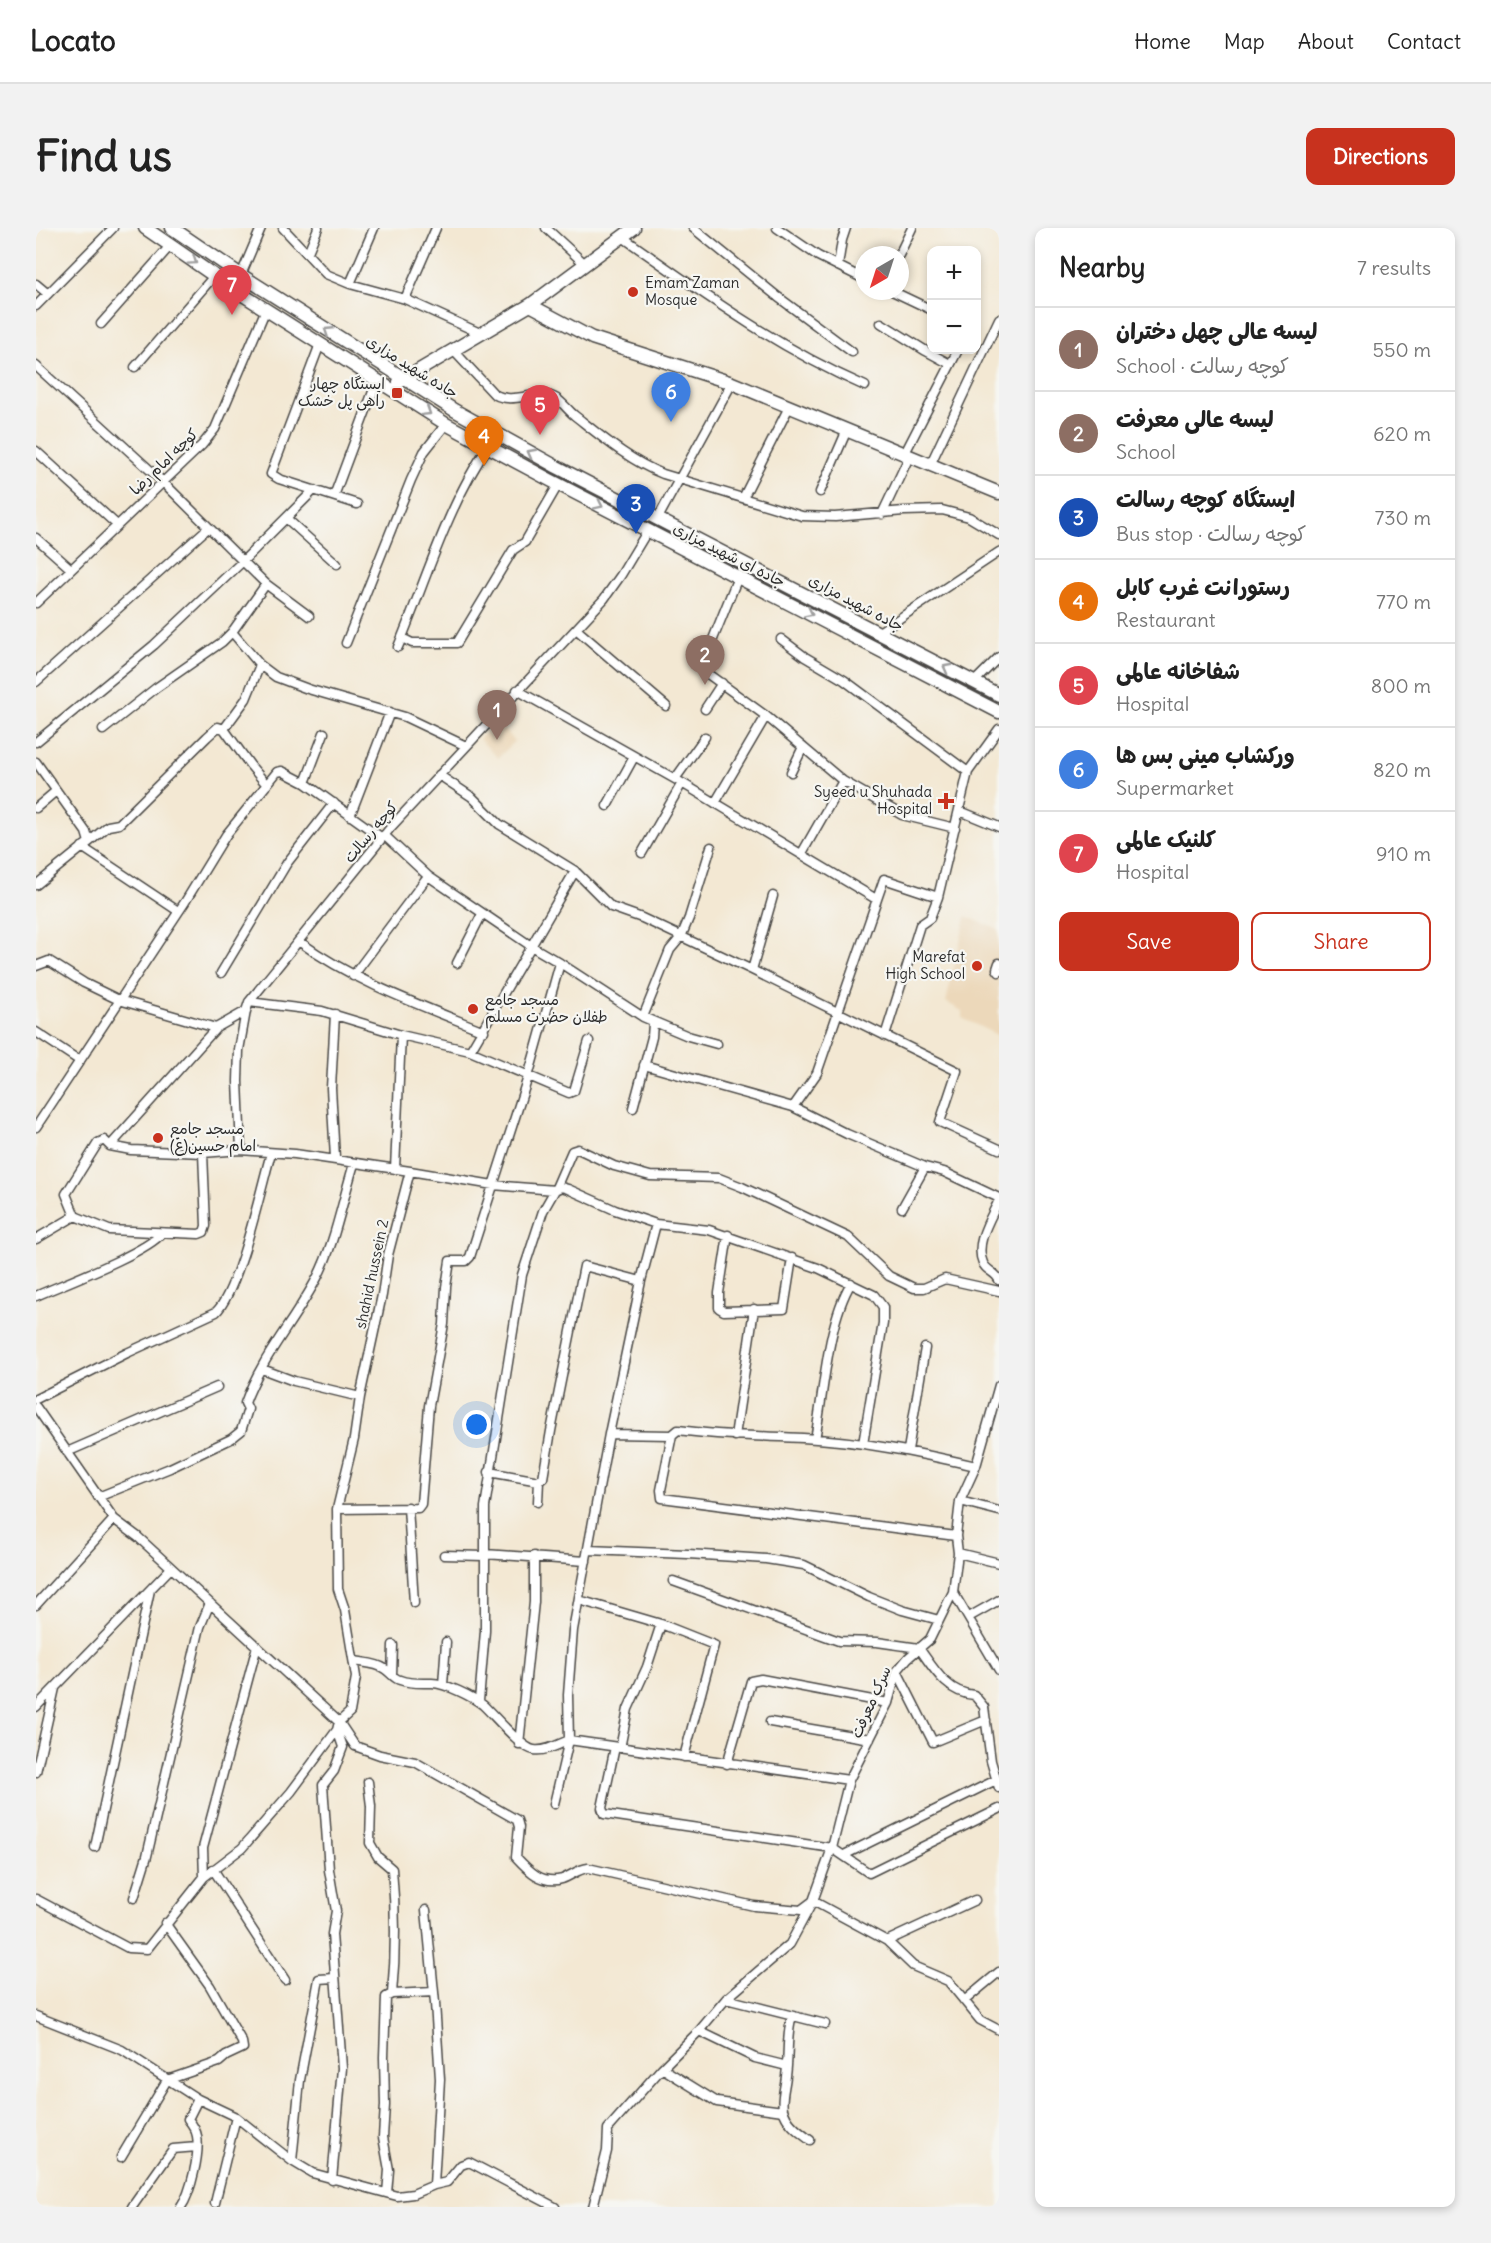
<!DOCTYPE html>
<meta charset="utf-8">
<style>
:root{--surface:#fff;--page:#f2f2f2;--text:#222;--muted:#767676;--line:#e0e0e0;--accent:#c8321e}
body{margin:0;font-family:Delius,"Playpen Sans Arabic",sans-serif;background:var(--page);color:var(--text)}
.controls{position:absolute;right:18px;top:18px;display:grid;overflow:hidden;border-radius:12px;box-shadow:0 3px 9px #0003}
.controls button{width:54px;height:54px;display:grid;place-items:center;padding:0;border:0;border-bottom:2px solid var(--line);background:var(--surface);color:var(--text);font:30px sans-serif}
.compass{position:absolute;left:819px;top:18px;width:54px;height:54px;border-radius:50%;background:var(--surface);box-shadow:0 3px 9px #0003;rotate:219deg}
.you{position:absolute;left:441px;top:1197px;width:21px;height:21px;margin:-15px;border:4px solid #fff;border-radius:50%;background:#1a73e8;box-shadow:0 0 0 9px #1a73e833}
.badge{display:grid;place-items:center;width:39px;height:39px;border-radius:50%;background:var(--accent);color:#fff;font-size:20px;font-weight:700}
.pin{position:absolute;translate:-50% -50px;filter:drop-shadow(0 2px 3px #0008)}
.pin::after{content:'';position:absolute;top:32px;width:21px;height:18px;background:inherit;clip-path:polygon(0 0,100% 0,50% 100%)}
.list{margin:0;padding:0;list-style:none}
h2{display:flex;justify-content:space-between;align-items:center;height:78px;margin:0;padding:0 24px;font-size:26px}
h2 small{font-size:20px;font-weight:400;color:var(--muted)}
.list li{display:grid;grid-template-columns:39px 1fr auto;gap:18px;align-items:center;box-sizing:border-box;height:84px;padding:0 24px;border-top:2px solid var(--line)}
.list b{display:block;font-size:22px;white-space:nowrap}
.list p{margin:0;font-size:20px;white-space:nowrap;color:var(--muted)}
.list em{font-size:20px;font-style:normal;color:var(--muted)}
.actions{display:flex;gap:12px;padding:18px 24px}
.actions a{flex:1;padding:14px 0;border:2px solid var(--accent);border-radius:12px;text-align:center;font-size:21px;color:var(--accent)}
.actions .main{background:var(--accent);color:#fff}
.map{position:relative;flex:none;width:963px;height:1979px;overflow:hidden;border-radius:12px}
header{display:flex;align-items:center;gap:36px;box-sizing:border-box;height:84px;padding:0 30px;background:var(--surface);border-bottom:2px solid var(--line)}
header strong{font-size:28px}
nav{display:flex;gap:33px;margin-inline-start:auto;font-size:21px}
.intro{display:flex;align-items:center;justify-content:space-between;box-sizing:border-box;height:144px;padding:0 36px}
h1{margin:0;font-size:42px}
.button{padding:15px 27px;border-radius:12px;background:var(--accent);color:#fff;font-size:21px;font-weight:700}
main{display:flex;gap:36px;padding:0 36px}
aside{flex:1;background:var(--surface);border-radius:12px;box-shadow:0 3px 9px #0003}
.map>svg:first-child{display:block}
.built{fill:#ecd8ba}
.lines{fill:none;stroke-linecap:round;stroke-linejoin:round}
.street-casing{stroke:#494744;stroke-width:11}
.secondary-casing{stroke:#494744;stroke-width:15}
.street{stroke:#fff;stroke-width:8}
.secondary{stroke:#fff;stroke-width:12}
.oneway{stroke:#a0a0a0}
.poi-dot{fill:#c8321e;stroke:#f6f6f2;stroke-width:2}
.labels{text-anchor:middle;stroke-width:4.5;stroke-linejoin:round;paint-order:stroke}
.poi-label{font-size:15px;fill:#2b2b2b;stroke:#f6f6f2;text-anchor:start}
.street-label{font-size:15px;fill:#2b2b2b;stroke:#f6f6f2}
</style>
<header>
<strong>Locato</strong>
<nav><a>Home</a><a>Map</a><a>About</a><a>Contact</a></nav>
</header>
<div class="intro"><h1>Find us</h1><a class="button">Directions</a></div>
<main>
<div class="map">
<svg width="963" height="1979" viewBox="0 0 963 1979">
<rect width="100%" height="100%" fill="#f6f6f2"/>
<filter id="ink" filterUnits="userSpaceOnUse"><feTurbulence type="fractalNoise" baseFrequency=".0167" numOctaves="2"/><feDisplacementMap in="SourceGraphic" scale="12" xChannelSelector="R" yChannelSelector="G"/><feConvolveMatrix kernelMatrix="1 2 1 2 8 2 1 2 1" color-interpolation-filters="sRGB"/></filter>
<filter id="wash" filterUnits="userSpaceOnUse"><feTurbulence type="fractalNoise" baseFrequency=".008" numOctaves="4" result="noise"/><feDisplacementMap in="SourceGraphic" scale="24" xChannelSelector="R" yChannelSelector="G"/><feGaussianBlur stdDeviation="1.35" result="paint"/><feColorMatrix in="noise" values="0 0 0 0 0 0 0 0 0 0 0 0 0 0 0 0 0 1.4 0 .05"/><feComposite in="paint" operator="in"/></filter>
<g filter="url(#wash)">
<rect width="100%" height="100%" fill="#f3e8d3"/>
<!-- built -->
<path class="built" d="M460,494l19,19 -17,17 -19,-19z
M930,688l33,14v106l-37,-18v-7l-16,-9z"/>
</g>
<g filter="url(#ink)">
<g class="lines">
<!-- street casing -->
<g class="street-casing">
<path id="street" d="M247,0l43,46 24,10 55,15 77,35
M510,0l40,37
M657,0l85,69 74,55
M741,0l41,28 46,23
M585,8c80,56 153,110 244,150
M272,24l10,-24
M863,27l13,-27
M802,38l4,-26 4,-12
M0,56l12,10
M314,56l24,-56
M196,60l9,-13 20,-47
M856,63l40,19
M369,71l31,-71
M0,78l77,-78
M845,95l45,28 24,13
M65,96l69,-78
M284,116l-49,130 8,5 78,25
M417,122l41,44c20,12 44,-7 63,5 6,4 11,11 17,16 28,22 56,46 89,59l139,42 33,1 69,-6 38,-1 27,7 30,18
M0,138l127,116 103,102 43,32
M99,139l79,-91
M0,223l81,74
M869,225l53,-103
M895,235l68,-144
M784,264l27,-62
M298,268l43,-115
M707,270l46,-91
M846,286l28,-59
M250,290l51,46
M622,290l74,-135
M0,310l35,31
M702,349l-37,92 65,47 77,65 59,34 53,13
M0,375l166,-158 13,-16 51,-120
M540,401l90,77
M196,404l28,33 16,12 32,12 97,28 61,29
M843,404l120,-80
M366,410l10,5h45l56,-93 12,-8 33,-57
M745,411l24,18 39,23 124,92
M310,415l65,-163 13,-28 22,-28
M362,419c26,-62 51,-145 90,-200
M0,454l172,-154
M938,454l25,-25
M481,462l165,93 194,116
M669,481l17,-26
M188,501l26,36 17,20
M67,502l53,-42 66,-46 10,-10 34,-48
M0,514l118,-97 89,-84 71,-71
M0,534l50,70 3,10 -53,43
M755,544l12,-25
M403,547l33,22 27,27 76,47 36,36 31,11 110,52 205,101 -17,51 59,27
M639,551l30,-42
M269,555l19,-50
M679,575l51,-87
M571,578l27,-49
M0,580l20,-17
M924,583l39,16
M314,588l40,-104
M348,607l44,41 103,70 29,17 83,54 45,19 29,8
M53,614l19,-16 11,-2 88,-87 11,-10 6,2 22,-30 14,-34
M46,619l96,64
M606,625l40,-70
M766,625l41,-72
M264,714c55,40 120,63 184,89
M421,735l25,-49
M963,735l-2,6 2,3
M0,738l13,-5 35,22 35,17 97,28
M716,742l21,-74
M185,745l66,-110 47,-60
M317,748l75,-100
M213,774l73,9 79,24 69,16 99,42 5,-2 15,-50
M607,789l27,-67 11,-13 8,-19 22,-71
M0,804l44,29
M849,808l35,-111 10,-7 8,-21 30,-125 31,-43
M434,823l105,-180
M608,837l149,42 54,27 78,33 19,5 55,26
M757,879l24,-34 67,-194 54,18
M597,880l19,-71 1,-14
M0,899l149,-225 41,-67 51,-63 5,-1 23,12 77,55
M74,918l106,-118 30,-17 3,-9 142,-175 213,-228 17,-24 27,-45
M205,922l-3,-69 1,-31 7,-39
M299,930l-4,-70 4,-74
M359,941l6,-134
M374,943l83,14 62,5 6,-3 7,2 47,21 41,14 53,6 109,38 56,27 9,12v16l-20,121
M963,972c-8,18 -25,43 -16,63 3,8 13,9 16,17
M866,980l23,-41
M39,988l34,14 90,4 5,-2 2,-6 -3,-73
M692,1007l-9,58v15l5,3 60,-2 8,-51
M0,1011l39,-23 -9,-22 32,-51 6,-3 6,6 21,4 72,3 38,-3 54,4 115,17 -22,84 -6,40 -22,102 -6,42 -17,70 1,80 7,21 11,67 -6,35 -11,10 -2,8 6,17 -9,24 -11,14 6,85 7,41 -4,23 10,134 -10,112
M0,1068c27,-12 110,-43 126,-63
M226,1141l32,12 66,16
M0,1171l91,-46 89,-41c23,-22 45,-124 55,-159
M0,1179l78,112 24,18 201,185 16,24 25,9 35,7 102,58 2,7 -3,30c12,13 26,28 46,22 9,-3 16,-10 26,-11l166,38 47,4 12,-9 74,40 26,25 35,15 32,39 19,10
M573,1206l63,1
M699,1208l19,-127
M779,1211c9,-47 12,-116 36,-156
M872,1222l17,-102
M31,1224l150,-65
M453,1244l50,9 4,-3 8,-47 33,-165 57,15
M62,1269l72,-29 61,-29 10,-8 7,-22 -3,-6c16,-45 50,-83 72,-125 18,-35 25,-76 37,-114
M924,1273l39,10
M502,1274l1,-21
M372,1279l6,96
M301,1281l81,-1 3,-4 8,-98 15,-82 2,-37 4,-26h16l4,-4 58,-180 32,-114
M920,1308l-294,-38 -1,-8 11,-55 6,-5c42,6 83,6 125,8 59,3 116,15 173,28
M552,1322l100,4 78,5 38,6 65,32 33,13 37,10
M922,1325l41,10
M449,1326l101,7
M408,1327l40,1
M637,1353l166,60 38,1 42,6c15,21 28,45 55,47l10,12 7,54 8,27
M917,1364l46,78
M543,1372l82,24 53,21 -30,112
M0,1377l78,-86
M933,1389l30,-17
M318,1433c10,2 23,2 31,8 5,3 9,10 15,11 10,4 21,3 32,3 13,0 41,14 51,22 11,10 39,44 51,45 12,2 25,-6 35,-10l280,40
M861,1443l36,71 53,-22
M356,1447l1,-30
M407,1457l3,-43
M443,1473l6,-70v-124l37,-232 21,-64 12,-21 17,-39 6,-2 36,17 36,10 69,2 23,9 106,50 41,39 25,12h10l21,-9 54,12
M0,1479l135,-139
M734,1494l100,17
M483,1516l15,-142v-46
M579,1519l-13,61 2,6 228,34 37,25 130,-64
M584,1520l8,-39 19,-42 14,-43
M691,1536l24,-83 10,-2 127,24
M0,1544l19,-84
M332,1554l3,24 -1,37 8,14 14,12c4,42 4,83 0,125l-6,3 -2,60 1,48 -2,32 6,33 -2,23
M518,1576l15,-64 -1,-45 5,-65 36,-196 32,-153 15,-57
M59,1619l55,-257
M808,1627l152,-75
M177,1641l72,111
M168,1649l-1,-29 54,-202
M98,1670l13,-42 53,-229 10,-24
M0,1671l92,49 19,1 57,-72 38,-29 49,-56 46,-62
M390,1682l9,93 5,76 -6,106
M851,1713l88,-41
M356,1766l42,-2
M690,1771l99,25
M928,1773l35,-29
M0,1788l86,34 76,49 38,18 56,44 20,12 85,23 16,-2 21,-9 13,-3 14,-17 8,-3 86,45
M756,1788c-6,20 -3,40 -6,60 -1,11 -5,22 -3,33 3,14 16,23 27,31
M663,1803l56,27 32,8
M626,1840l55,34 66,9
M85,1929l46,-77 52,-18 7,-6 17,-8 -1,-6 -32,-56 -45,-63
M256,1933l8,-81 19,-101 16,-1
M179,1975l21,-86
M96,1979l41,-58 24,-2
M145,1979c10,-14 19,-54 16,-71 -1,-6 -5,-12 -9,-17l10,-20
M557,1979l14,-56 1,-22 54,-61 37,-37 27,-32 64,-55 23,-43 19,-53 17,-68 39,-77 9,-32 11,-13 22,-19 23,-47 5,-39 -2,-17 4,-35 16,-35 23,-81"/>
</g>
<!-- secondary casing -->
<g class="secondary-casing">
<path id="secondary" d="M109,0l87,60 214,136 104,56 449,232
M136,0l69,47 213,135 103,57 442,228
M494,77l62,33 140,45 267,110
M363,154l131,-77 104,-77"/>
</g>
<!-- street -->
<use href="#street" class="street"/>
<!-- secondary -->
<use href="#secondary" class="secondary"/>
</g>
<!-- one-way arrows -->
<defs><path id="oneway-chevron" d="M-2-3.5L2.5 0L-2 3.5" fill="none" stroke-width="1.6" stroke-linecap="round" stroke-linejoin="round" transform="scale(1.5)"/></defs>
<g class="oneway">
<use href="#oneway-chevron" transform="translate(157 33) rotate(34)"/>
<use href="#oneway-chevron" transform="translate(292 103) rotate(-147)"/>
<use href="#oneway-chevron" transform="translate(391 184) rotate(32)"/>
<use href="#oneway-chevron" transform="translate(495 225) rotate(-152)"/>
<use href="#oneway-chevron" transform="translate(563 277) rotate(26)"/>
<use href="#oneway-chevron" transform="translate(773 385) rotate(27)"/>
<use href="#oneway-chevron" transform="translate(911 440) rotate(-152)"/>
</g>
</g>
<!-- markers -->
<g class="poi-dot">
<circle cx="597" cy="64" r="6"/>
<rect x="355" y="159" width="12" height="12" rx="3"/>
<path d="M907 564h6v6h6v6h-6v6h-6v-6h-6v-6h6z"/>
<circle cx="941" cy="738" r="6"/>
<circle cx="437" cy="781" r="6"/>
<circle cx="122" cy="910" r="6"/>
</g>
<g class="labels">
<!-- poi labels -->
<g class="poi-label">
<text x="609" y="60">Emam Zaman<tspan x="609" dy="17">Mosque</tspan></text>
<text x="349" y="161" text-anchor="end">ایستگاه چهار<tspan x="349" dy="17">راهی پل خشک</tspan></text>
<text x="896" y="569" text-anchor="end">Syeed u Shuhada<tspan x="896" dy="17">Hospital</tspan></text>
<text x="929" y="734" text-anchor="end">Marefat<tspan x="929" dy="17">High School</tspan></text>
<text x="449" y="777">مسجد جامع<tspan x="449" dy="17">طفلان حضرت مسلم</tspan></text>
<text x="134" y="906">مسجد جامع<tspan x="134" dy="17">امام حسین(ع)</tspan></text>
</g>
<!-- street labels -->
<g class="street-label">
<text transform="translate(376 139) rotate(32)" y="5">جاده شهید مزاری</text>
<text transform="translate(128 234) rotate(-44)" y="5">کوچه امام رضا</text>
<text transform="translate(693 327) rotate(27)" y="5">جاده ای شهید مزاری</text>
<text transform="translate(820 375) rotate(28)" y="5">جاده شهید مزاری</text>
<text transform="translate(335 604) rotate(-50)" y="5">کوچه رسالت</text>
<text transform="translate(336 1046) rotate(-78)" y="5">shahid hussein 2</text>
<text transform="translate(835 1474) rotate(-66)" y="5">سرک معرفت</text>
</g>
</g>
</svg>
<div class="controls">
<button>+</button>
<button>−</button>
</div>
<svg class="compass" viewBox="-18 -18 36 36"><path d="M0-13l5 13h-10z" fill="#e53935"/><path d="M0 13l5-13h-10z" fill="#767676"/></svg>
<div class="you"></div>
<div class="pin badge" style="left:461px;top:512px;background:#8d6e63">1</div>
<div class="pin badge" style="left:669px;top:457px;background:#8d6e63">2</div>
<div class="pin badge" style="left:600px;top:306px;background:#1a4fb4">3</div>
<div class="pin badge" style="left:448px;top:238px;background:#e8710a">4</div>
<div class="pin badge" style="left:504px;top:207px;background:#e0444e">5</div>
<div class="pin badge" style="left:635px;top:194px;background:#3f7fe0">6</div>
<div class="pin badge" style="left:196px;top:87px;background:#e0444e">7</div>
</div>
<aside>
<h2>Nearby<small>7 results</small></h2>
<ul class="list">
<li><span class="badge" style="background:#8d6e63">1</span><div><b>لیسه عالی چهل دختران</b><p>School · کوچه رسالت</p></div><em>550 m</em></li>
<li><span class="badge" style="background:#8d6e63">2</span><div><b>لیسه عالی معرفت</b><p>School</p></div><em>620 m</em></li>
<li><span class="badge" style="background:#1a4fb4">3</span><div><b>ایستگاه کوچه رسالت</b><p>Bus stop · کوچه رسالت</p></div><em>730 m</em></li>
<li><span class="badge" style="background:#e8710a">4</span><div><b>رستورانت غرب کابل</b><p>Restaurant</p></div><em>770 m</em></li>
<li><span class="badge" style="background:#e0444e">5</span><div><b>شفاخانه عالمی</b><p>Hospital</p></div><em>800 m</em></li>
<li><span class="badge" style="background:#3f7fe0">6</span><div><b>ورکشاب مینی بس ها</b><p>Supermarket</p></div><em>820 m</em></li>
<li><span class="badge" style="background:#e0444e">7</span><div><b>کلنیک عالمی</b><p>Hospital</p></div><em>910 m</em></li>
</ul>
<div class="actions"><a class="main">Save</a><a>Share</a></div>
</aside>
</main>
